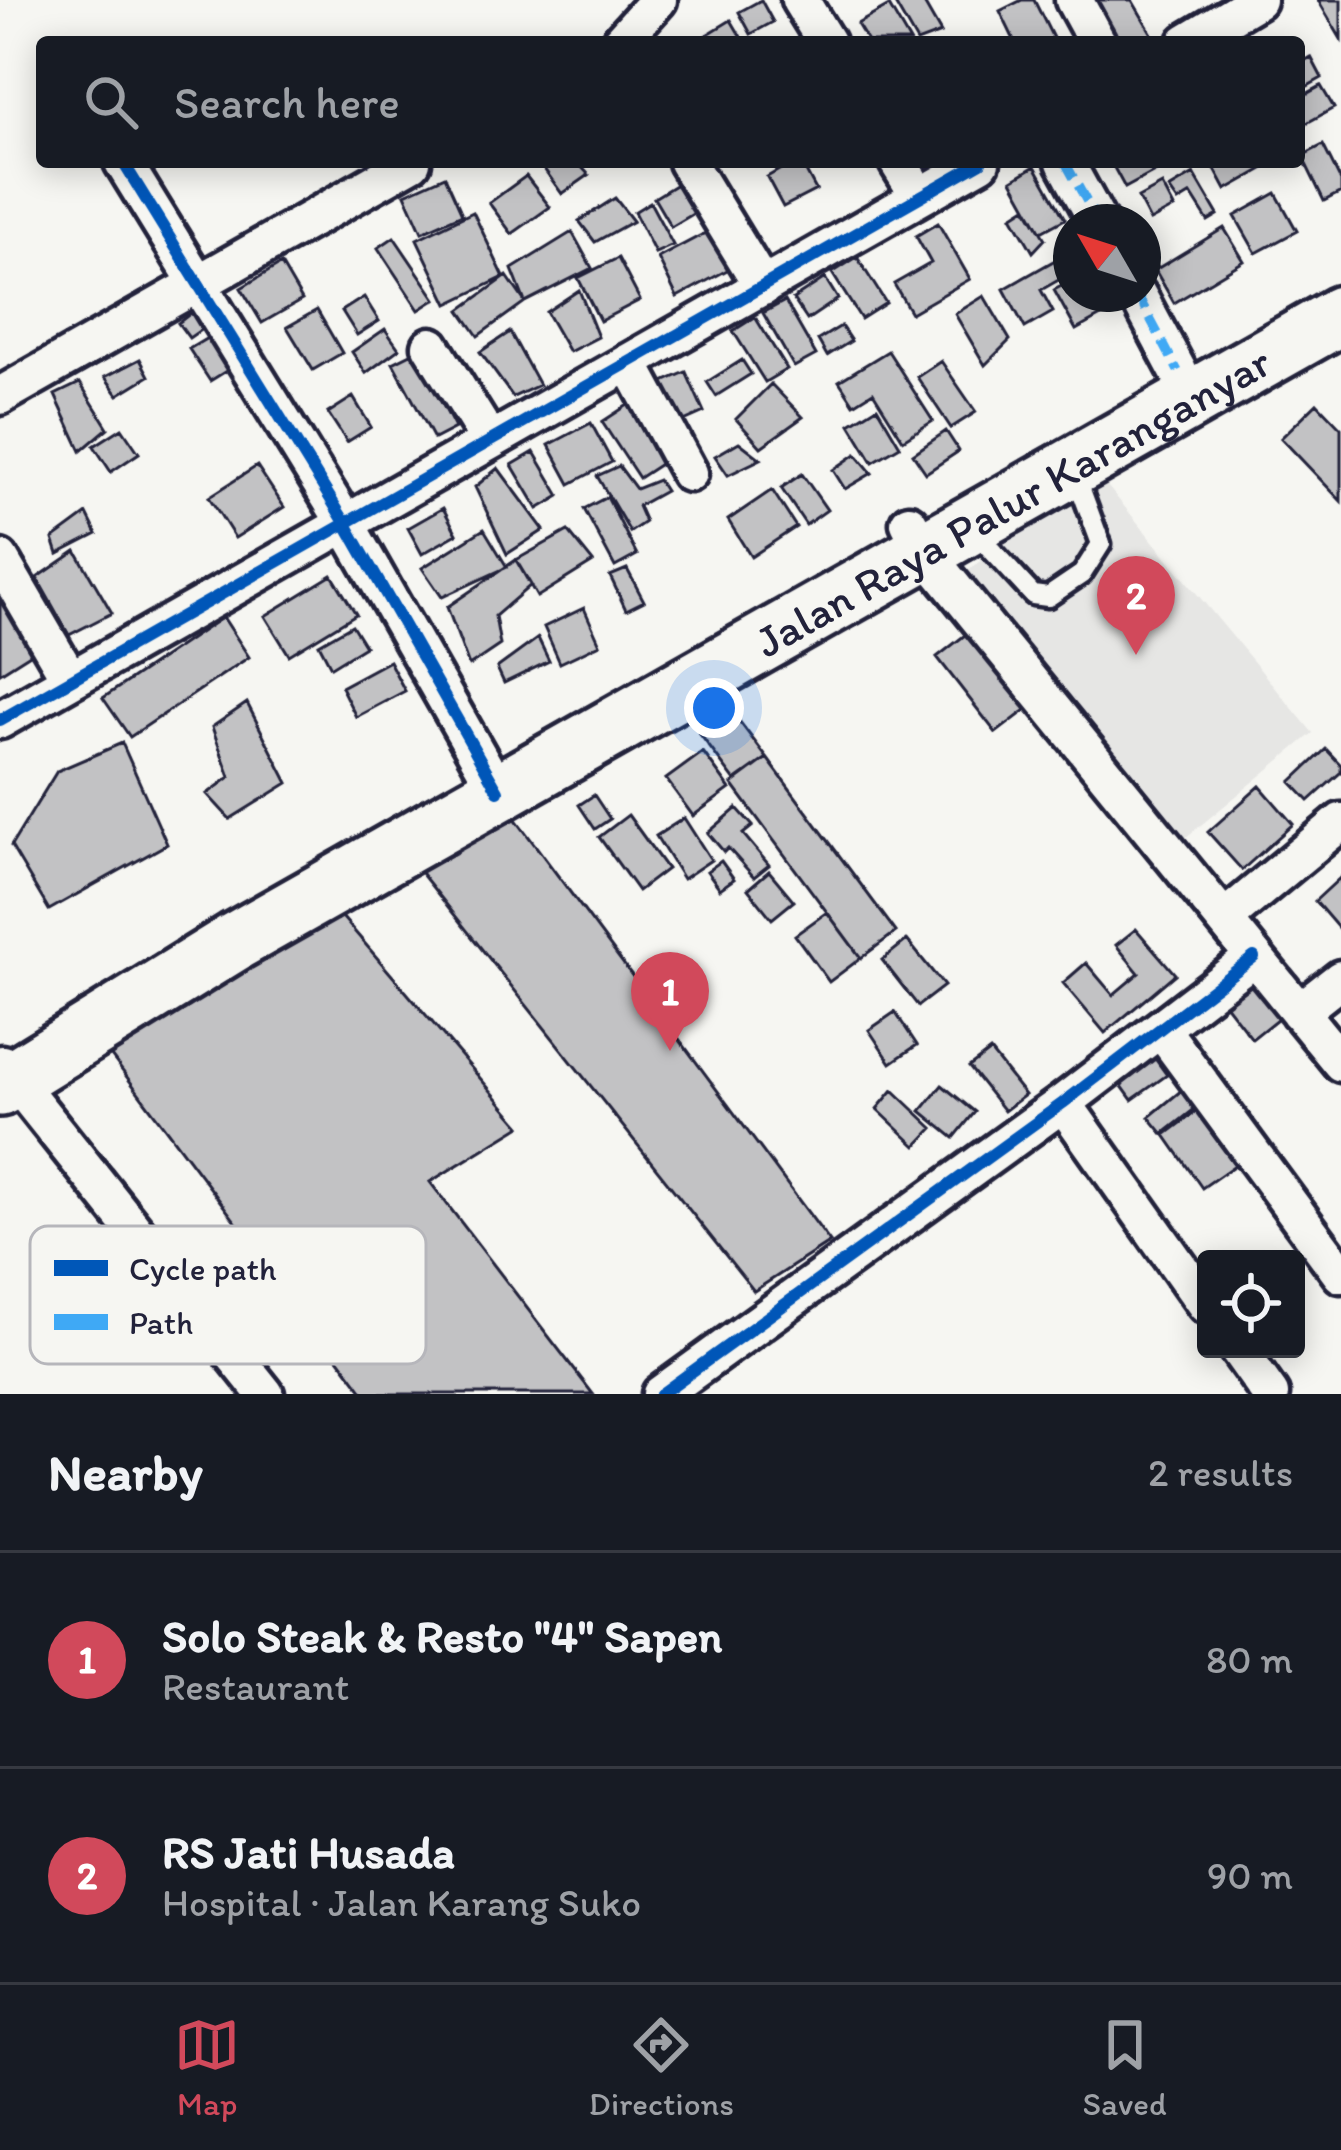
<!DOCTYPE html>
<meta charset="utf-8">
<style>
:root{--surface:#171b24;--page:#242831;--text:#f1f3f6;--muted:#9ea1a6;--line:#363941;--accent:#d1495b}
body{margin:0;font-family:Itim,sans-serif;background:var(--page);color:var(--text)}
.controls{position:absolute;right:36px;bottom:36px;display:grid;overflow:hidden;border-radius:12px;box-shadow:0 6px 30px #0003}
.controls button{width:108px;height:108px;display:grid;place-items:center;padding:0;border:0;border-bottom:3px solid var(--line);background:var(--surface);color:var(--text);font:60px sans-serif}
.compass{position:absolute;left:1053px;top:204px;width:108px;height:108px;border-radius:50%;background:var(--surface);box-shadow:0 6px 30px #0003;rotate:309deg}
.you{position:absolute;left:714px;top:708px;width:42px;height:42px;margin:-30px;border:9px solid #fff;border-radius:50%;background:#1a73e8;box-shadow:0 0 0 18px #1a73e833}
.badge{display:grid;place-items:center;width:78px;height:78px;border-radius:50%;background:var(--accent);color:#fff;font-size:39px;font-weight:700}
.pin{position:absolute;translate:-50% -99px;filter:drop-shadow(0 3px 6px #0008)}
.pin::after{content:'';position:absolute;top:63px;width:42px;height:36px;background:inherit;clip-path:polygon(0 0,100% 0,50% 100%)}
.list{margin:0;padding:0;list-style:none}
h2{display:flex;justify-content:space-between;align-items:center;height:156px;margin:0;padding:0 48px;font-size:51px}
h2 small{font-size:39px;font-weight:400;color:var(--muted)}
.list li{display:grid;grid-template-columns:78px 1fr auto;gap:36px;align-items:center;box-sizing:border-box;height:216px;padding:0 48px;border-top:3px solid var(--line)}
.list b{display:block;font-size:45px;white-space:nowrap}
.list p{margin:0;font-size:39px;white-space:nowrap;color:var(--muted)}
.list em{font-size:39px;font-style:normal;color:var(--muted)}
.icon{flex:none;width:66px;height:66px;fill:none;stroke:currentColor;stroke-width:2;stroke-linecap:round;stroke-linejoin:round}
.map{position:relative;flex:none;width:1341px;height:1394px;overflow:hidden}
.search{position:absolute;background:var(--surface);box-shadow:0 6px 30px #0003;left:36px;right:36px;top:36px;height:132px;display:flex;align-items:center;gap:30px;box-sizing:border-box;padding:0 42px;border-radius:12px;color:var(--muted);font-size:45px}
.sheet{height:588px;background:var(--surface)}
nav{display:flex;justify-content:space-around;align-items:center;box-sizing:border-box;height:168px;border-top:3px solid var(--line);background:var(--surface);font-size:33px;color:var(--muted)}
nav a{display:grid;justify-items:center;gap:6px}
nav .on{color:var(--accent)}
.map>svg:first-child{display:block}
.built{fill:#e6e6e4}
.building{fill:#c2c2c4;stroke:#22223b;stroke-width:3}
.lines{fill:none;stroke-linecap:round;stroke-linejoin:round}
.service-casing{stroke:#22223b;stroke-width:27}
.minor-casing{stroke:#22223b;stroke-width:45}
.primary-casing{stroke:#22223b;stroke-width:66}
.service{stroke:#f6f6f2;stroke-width:18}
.minor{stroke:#f6f6f2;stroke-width:36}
.primary{stroke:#f6f6f2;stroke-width:57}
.quiet{stroke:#3fa9f5;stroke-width:9;stroke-dasharray:18 9;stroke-linecap:butt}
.cycleway-casing{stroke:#f6f6f2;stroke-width:20}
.cycleway{stroke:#0057b8;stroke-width:12}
.labels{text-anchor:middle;stroke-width:9;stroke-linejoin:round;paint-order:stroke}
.street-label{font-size:45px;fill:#22223b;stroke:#f6f6f2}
.key{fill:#f6f6f2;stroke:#b6b6bb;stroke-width:3}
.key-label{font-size:33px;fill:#22223b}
</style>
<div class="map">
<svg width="1341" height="1394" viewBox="0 0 1341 1394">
<rect width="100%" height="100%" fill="#f6f6f2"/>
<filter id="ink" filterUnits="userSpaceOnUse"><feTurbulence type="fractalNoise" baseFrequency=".00833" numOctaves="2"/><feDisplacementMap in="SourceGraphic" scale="24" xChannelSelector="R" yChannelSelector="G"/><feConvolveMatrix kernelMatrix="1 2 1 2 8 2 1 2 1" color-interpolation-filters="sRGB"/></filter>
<g filter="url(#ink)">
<!-- built -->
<path class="built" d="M1093,469l220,264 -134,110 -217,-267z"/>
<!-- building -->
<path class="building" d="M761,0l12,22 -22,12 -12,-22z
M902,0h20l19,33 -24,9 -22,-38z
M1022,0h12l21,42h-40l-15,-31z
M1087,0h45l20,34 -13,8h-28z
M1318,0h23v39z
M889,6l21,36h-42l-11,-18z
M731,20l13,22h-49z
M1311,57l11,21 -23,13v-27z
M1321,86l13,22 -31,17 -4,-8v-19z
M1323,145l18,36v11l-17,9 -22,-45z
M539,162h38l12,13 -27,19z
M793,162h8l15,28 -33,17 -16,-30z
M1115,162h58l-48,26 -13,-24z
M1211,162h57l2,3 -44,25z
M1035,166l30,53 -24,13 -29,-52z
M1194,174l24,41 -10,6 -17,-27 -13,8 -9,-13z
M445,176l17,38 -40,18 -17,-38z
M526,176l24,31 -38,27 -23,-31z
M690,176l18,29 -37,22 -17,-29z
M1162,185l12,23 -24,13 -12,-23z
M1276,193l21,38 -41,22 -21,-37z
M615,198l18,23 -38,21 -16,-21z
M650,202l23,43 -18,8 -21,-41z
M1026,207l19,32 -12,13 -21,-36z
M473,212l31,65 -56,27 -31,-65z
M938,223l32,56 -59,34 -17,-29 37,-21 -15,-27z
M1224,228l20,33 -70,42 -19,-33z
M711,230l20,38 -54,29 -19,-39z
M572,232l20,36 -67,34 -13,-33z
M394,237l42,62 -17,11 -41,-62z
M1071,251v22l-30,17 12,22 -28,16 -21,-39z
M857,257l29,46 -25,16 -29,-46z
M618,258l22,42 -40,21 -22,-43z
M281,264l21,36 -40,23 -21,-35z
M507,276l18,26 -47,34 -18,-26z
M825,278l13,21 -31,21 -14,-21z
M1071,281v13h18l12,22 -25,14 -22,-40z
M579,290l19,47 -29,15 -23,-40z
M984,296l26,44 -25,25 -30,-51z
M364,297l15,24 -22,14 -15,-24z
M785,301l31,54 -22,12 -31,-54z
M200,306l12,16 -23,16 -11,-15z
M317,310l25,43 -29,17 -26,-43z
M755,317l32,52 -22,13 -32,-51z
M841,326l10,15 -24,15 -9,-16z
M385,329l14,20 -33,24 -14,-21z
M219,331l20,32 -29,18 -21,-32z
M510,332l29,53 -26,12 -33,-45z
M888,351l45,70 -30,19 -30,-48 -19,12 -15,-23z
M415,352l40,76 -21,11 -41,-76z
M140,359l9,17 -31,19 -13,-18z
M742,360l9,14 -35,22 -9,-14z
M941,361l35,51 -25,16 -34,-51z
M686,372l18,40 -27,12 -18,-40z
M80,383l28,45 -27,23 -26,-56z
M771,384l32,33 -42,30 -25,-28z
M353,397l18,30 -24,15 -19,-29z
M634,401l37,56 -32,21 -37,-56z
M1317,403l24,25v73l-60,-63z
M877,407l23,39 -27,16 -23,-38z
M591,423l21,39 -42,22 -21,-39z
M122,428l17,25 -28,19 -17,-26z
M946,431l13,20 -33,22 -13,-19z
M739,442l22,17 -33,16 -13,-19z
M534,452l26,44 -22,13 -26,-44z
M856,454l16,19 -27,16 -12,-19z
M257,466l27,41 -49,31 -26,-41z
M619,466l17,23 22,-9 7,11 -27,15 7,16 -15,10 -33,-56z
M498,468l46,62 -37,24 -32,-67z
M802,474l25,36 -21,15 -25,-37z
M772,490l24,37 -45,30 -23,-37z
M607,497l30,58 -22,12 -31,-58z
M443,508l14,26 -35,20 -14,-26z
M87,514l10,20 -39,20 -5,-15z
M484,529l23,38 -65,30 -20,-29z
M568,531l25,31 -56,35 -21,-37z
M76,551l36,62 -43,22 -32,-57z
M516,560l15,25 -36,31 5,29 -31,21 -22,-59z
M627,569l17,32 -18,9 -16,-34z
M332,575l24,39 -67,41 -24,-39z
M6,599l32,50 -38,24v-70z
M584,608l16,36 -40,19 -16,-36z
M223,617l26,40 -119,80 -27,-39z
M352,625l13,21 -34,21 -12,-23z
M970,631l60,76 -34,26 -59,-76z
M538,638l11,23 -45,22 -7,-15z
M389,661l16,30 -49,26 -15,-30z
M247,703l41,80 -58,36 -23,-25 23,-17 -18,-50z
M730,709l37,49 -32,23 -36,-48z
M122,743l45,101 -118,66 -38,-64 46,-75z
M1326,749l15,16v7l-32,29 -18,-19z
M703,752l27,37 -37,27 -27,-37z
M767,758l129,174 -35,26 -129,-174z
M1260,786l33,38 -51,46 -34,-38z
M594,795l16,24 -15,10 -16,-24z
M737,808l16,18 -10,8 26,31 -15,12 -26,-29 -4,4 -16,-19z
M509,810l321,432 -76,49 -336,-422z
M628,815l39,54 -29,22 -39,-54z
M684,818l27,42 -28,19 -27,-43z
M721,861l13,18 -14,10 -13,-18z
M769,871l25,30 -22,18 -24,-30z
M1341,877v50l-2,2 -24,-28z
M337,911l184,215 -91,56 163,212h-228l-257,-342z
M827,912l34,46 -32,24 -34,-47z
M1136,929l39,45 -70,59 -42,-50 23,-20 27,32 26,-22 -23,-28z
M907,940l37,46 -26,20 -36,-46z
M1254,968l33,43 -35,28 -34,-44z
M895,1012l22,33 -26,18 -22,-33z
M990,1051l35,44 -21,16 -35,-44z
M1154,1057l13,18 -35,25 -13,-18z
M942,1085l33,27 -21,26 -33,-27z
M893,1090l40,38 -17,18 -39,-37z
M1182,1090l14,18 -33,26 -14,-17z
M1197,1111l38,54 -33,23 -37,-53z"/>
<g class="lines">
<!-- service casing -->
<g class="service-casing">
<path id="service" d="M972,529l61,66 15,2 34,-23 19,-30 -27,-73"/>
</g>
<!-- minor casing -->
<g class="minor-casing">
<path id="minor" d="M800,0l26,42
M1074,0l23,42
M620,42l38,-42
M1187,42l70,-42
M123,162l223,362 152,267
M687,162l76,125
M898,162l21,34
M1065,162l33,60
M1137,294l41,77
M431,346l59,95
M629,362l60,111
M0,396l412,-234
M909,523l14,27 418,513
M0,559l70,120
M0,720l981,-558
M1224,919l117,-97
M1299,1012l42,-33
M1161,1029l180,245
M2,1064l263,330
M1063,1103l143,202
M1238,1349l32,45
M661,1394l402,-291 191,-146"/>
</g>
<!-- primary casing -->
<g class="primary-casing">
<g id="primary">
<path id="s1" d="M0,1087l236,-146 1105,-626"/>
</g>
</g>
<!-- service -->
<use href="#service" class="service"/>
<!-- minor -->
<use href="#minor" class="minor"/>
<!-- primary -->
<use href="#primary" class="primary"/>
<!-- quiet -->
<path class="quiet" d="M1065,162l33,60
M1137,294l41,77"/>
<!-- cycleway casing -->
<g class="cycleway-casing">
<path id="cycleway" d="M123,162l223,362 152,267
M0,720l981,-558
M661,1394l402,-291 191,-146"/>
</g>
<!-- cycleway -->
<use href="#cycleway" class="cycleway"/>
</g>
</g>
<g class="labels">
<!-- street labels -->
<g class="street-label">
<text dy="16" stroke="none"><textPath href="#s1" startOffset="1170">Jalan Raya Palur Karanganyar</textPath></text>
</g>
</g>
<!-- legend -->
<rect x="30" y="1226" width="396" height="138" rx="18" class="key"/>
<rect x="54" y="1260" width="54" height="16" fill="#0057b8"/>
<rect x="54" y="1314" width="54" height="16" fill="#3fa9f5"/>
<g class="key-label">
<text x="129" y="1280">Cycle path</text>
<text x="129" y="1334">Path</text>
</g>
</svg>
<div class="controls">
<button><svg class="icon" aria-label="locate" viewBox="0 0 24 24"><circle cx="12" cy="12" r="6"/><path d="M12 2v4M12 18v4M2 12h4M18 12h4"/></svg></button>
</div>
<svg class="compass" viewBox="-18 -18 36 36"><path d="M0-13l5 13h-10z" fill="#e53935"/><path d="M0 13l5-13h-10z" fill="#9ea1a6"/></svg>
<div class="you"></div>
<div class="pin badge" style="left:670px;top:1051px">1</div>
<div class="pin badge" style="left:1136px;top:655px">2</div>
<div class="search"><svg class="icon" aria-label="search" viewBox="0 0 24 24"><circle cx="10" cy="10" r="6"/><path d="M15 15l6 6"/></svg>Search here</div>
</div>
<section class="sheet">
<h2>Nearby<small>2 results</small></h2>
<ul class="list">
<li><span class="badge">1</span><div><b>Solo Steak &amp; Resto &quot;4&quot; Sapen</b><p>Restaurant</p></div><em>80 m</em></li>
<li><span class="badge">2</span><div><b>RS Jati Husada</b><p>Hospital · Jalan Karang Suko</p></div><em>90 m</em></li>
</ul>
</section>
<nav>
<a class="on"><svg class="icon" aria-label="map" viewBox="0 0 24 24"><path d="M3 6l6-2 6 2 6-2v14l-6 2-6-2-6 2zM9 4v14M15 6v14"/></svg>Map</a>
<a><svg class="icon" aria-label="directions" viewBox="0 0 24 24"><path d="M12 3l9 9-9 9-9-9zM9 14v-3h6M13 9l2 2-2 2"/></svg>Directions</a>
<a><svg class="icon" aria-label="saved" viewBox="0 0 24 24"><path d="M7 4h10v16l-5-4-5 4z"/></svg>Saved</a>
</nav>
